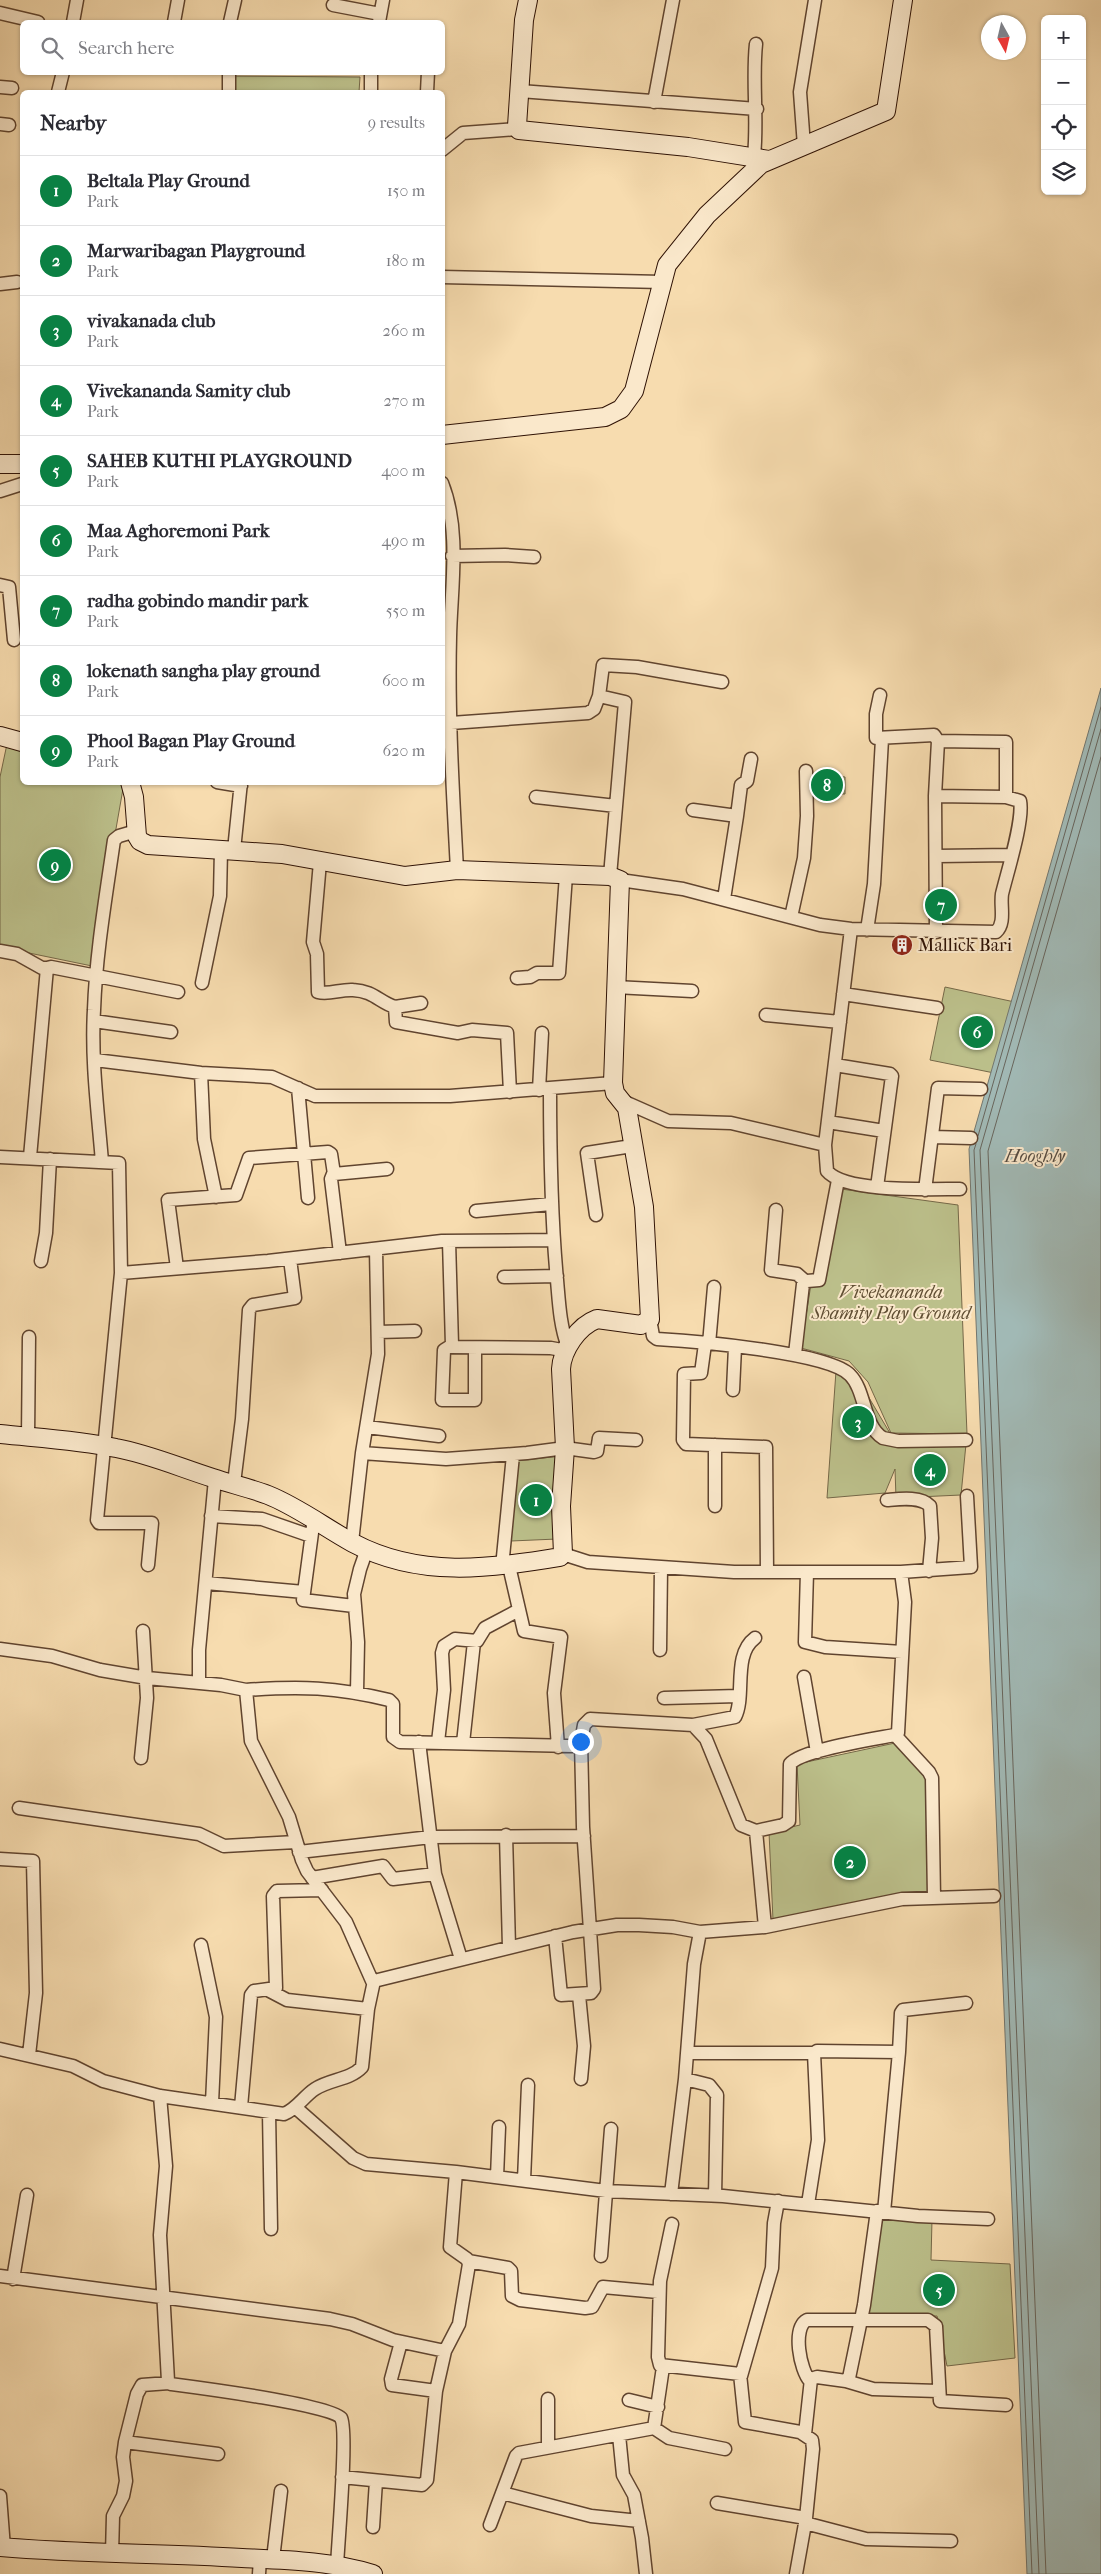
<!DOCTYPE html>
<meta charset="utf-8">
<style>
:root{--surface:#fff;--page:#f2f2f3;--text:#2b2b33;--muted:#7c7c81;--line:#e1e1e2;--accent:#0b8043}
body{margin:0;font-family:"IM FELL French Canon",serif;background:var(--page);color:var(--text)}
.controls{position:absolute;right:15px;top:15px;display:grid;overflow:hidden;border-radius:8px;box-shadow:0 1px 4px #0004}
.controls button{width:45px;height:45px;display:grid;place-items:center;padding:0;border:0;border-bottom:1px solid var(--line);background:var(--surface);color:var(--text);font:25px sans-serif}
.compass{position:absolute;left:981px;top:15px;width:45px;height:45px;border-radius:50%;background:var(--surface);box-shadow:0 1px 4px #0004;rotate:172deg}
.you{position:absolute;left:580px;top:1741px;width:18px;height:18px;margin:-12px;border:4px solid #fff;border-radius:50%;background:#1a73e8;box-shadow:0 0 0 8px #1a73e833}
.badge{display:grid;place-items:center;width:32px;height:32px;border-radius:50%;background:var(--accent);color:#fff;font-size:16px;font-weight:700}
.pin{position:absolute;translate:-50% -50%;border:2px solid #fff;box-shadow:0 1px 5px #0006}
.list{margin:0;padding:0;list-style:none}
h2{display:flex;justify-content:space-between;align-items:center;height:65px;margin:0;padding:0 20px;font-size:21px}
h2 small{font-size:16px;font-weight:400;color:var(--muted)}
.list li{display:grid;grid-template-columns:32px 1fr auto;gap:15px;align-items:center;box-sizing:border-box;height:70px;padding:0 20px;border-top:1px solid var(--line)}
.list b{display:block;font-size:19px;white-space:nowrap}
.list p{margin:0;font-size:16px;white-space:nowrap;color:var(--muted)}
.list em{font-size:16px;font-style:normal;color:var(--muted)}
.icon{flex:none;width:28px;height:28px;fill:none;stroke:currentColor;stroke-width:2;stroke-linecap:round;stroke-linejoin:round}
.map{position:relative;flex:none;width:1101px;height:2574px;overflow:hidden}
.search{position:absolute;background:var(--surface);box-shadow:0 1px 4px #0004;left:20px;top:20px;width:425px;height:55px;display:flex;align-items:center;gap:12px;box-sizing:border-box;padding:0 18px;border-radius:8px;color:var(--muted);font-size:19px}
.panel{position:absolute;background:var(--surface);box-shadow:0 1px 4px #0004;left:20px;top:90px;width:425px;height:695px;border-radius:8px}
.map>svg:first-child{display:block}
.green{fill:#bcc08b;stroke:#756848}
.water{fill:#a1b9b5;stroke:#73766e}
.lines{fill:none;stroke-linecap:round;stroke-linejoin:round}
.shore{stroke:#68655c;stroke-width:1}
.street-casing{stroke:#60442f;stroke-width:15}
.secondary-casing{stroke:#2e1104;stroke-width:20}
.street{stroke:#fae8cb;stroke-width:12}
.secondary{stroke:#fae8cb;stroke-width:18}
.labels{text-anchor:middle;stroke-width:4;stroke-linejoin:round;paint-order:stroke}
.poi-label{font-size:18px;fill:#2e1104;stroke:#fae8cb;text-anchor:start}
.park-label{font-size:18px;font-style:italic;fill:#604e33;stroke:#fae8cb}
.water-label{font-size:19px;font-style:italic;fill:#564c42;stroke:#fae8cb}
</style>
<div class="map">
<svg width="1101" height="2574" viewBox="0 0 1101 2574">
<rect width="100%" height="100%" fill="#f7dcaf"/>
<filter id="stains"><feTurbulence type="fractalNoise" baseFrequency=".004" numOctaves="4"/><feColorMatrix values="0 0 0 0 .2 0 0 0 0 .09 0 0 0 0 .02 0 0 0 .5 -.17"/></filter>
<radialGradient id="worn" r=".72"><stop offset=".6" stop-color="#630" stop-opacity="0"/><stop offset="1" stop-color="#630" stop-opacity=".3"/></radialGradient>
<!-- green -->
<path class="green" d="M226,76l134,1 -1,15h-133z
M7,744l15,4v34l102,1 -32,183 -92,-19v-170z
M808,774l37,3v17h-36z
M945,987l79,17 -20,71 -74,-15z
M841,1189l117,16 9,229 -76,-1 -23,-51 -19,-21 -48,-13 10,-64z
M836,1371l29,20 32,54 69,-1 -5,51 -65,3 -1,-29 -10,24 -58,5z
M561,1456l-4,83 -46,2 5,-80z
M895,1743l33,37 1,112 -156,28 -4,-88 31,-7 -3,-61z
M878,2214l54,6 -1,40 79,4 5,94 -68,8 -10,-50 -74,1z"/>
<!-- water -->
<path class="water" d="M1101,688v1886h-74l-58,-1425z"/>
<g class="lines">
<!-- shore -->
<path class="shore" d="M978,1136l123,-429
M976,1144l-2,6 58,1424
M1039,2574l-59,-1424 121,-421
M1046,2574l-58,-1423 113,-394"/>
<!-- street casing -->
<g class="street-casing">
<path id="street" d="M333,5l47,9
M0,13l38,9
M73,22l4,-22
M174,22l4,-22
M230,22l5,-22
M379,22l4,-22
M229,72v20
M0,87l12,1
M520,91l237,18
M58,92l5,-20
M371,92v-20
M427,92l1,-20
M654,102l19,-102
M0,124l9,1
M804,146l-4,-54 15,-92
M442,150l21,-17 55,-4
M754,156c4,-38 -2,-75 2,-112
M442,277l220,5
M0,284l17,-2
M442,483c19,48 9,104 8,154 -2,78 3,156 7,233
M0,491l22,-7
M452,556l53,-1 29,2
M0,585l9,2 5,53
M880,695l-4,19v24l58,-3 4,6
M451,723l137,-10 6,-4 5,-13
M217,782l24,4
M536,797l80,9
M693,810l44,6 -13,83
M737,816l4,-31 6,-4 4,-22
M234,850l7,-68
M937,856l74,-1
M320,862l-7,80 4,12 1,38c11,3 23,-3 35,-2 21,1 26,12 42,17l1,15 62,11 14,-3 35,3 3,59
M610,876l15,-174 -26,-6 4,-31 34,2 85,15
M620,880l63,9 137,36 31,4 145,3c10,-9 4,-26 6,-38 5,-21 22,-74 18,-93l-14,-4 -71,-1
M791,917l13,-59 3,-42 -1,-45
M851,929l-26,216 2,26c18,22 104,18 133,18
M867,930l7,-46 8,-145
M936,932l-1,-136 3,-55 68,1v55
M0,951l17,3 25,14h5
M517,978l13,-1 7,-4h22l7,-98
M202,983l18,-87 1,-47
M615,987l77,4
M843,994l94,14
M395,1007l26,-4
M766,1015l74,7
M94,1021l77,11
M95,1060l106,13 71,4 43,19h135l163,-13
M835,1065l55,9 2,2 -15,111
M201,1073l3,66 12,58
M298,1088l10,110
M550,1089c0,64 1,127 7,191 2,23 3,46 11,67
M539,1090l3,-57
M625,1102l43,19 63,2 94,22
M828,1122l56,9
M932,1137l39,1
M0,1157l119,6 2,110 -24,247 2,3h53l-4,42
M30,1157l17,-189 4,-1 127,25
M102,1162c-4,-50 -11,-102 -8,-152 2,-57 12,-114 20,-170l5,-4 17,-5
M333,1174l-2,5 9,74
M925,1190l13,-102 43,1
M776,1210l-5,60 26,4 8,7
M476,1211l75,-7
M596,1215l-9,-62 45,-7
M449,1241l3,104 -8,5 -2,50h33v-52
M41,1261l5,-28 4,-74
M177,1268l-9,-68 68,-5 13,-37 79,-6 3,2 3,20 53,-5
M121,1273l147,-12 174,-20 110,-1
M504,1277l53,-1
M650,1319l3,17 4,3c35,2 171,13 193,36 16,16 13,51 33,63l15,3 68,-1
M378,1332l37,-1
M705,1344l-4,29 -17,1 -1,66 3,4 80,3 1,125
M709,1344l5,-57
M451,1347l100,1 16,3
M795,1354l8,-70 4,-3 12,-1 19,-100
M733,1390l2,-43
M367,1427l72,9
M28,1437l1,-100
M715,1445v61
M362,1453l84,6 81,-6 38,-5 29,4 3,-1 2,-13 37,2
M234,1483l8,-64 7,-109 4,-5 42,-7 -5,-39
M887,1500c12,-1 34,-4 43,6l2,32 -3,33
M211,1516l51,3 49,17
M314,1518l-11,82 51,6
M352,1542l10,-89 16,-99 -2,-105
M563,1554l25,8 146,10h167l4,30 -7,131 -3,2c-21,4 -94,15 -105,29l-1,57 -6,4 -27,6 9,96
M509,1566l15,65 37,6 -7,56 4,54
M502,1567l11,-112
M807,1572l-2,70 20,5 77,5
M901,1572l70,-5 -4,-71
M206,1583l98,9
M0,1649l52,7 48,14 47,8 74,7 25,5 5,51 38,76 13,43 5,11 39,51 27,61
M660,1650l1,-83
M804,1677l13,75
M199,1683v-33l16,-171
M246,1690c55,-4 89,-3 143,10l4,4v33l7,5 173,4 8,-4 3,-17 6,-6 103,6 13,14 35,86 15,6
M357,1692l1,-50 -4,-48 6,-25 7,-20
M664,1698l74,-2
M693,1725l42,-8c11,-21 -3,-62 20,-79
M895,1735l34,37 3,6 2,119
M419,1742l16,132 26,85
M438,1742l6,-52 -2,-37 2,-7 11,-7 22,2 8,-13 34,-18
M463,1743l11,-101
M141,1758l6,-60 -4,-67
M19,1808l180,26 25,12 72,-4
M506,1835l3,112
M299,1852l132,-15 153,-1
M0,1859l33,2 3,132 -7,62
M312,1878l71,-12 10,13 42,-5
M555,1936l6,59 30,-2 3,-4 -11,-162 -2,-85
M201,1945l15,72 -4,86
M268,1990l19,10 81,9
M579,1995l5,51 -3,33
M0,2049l73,17 30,15 57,15 124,18c13,-5 20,-18 31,-25 15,-10 35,-9 47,-22l6,-58 6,-28 199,-49 44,-7h22l34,2 27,5
M687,2053h127
M685,2079l24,6 8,10 -2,101
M160,2096l6,70 -6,69 8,146 3,3c23,3 162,21 170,34 7,12 -3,125 -4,148
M241,2107l10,-112 3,-4 22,-3 -3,-92 4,-5 45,-1
M295,2107l58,51 13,6 90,8
M269,2112l2,117
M497,2177l2,-50
M524,2180l4,-95
M671,2194l14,-115 9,-115 6,-32 65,-5 137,-28 92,-3
M808,2204l10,-64 -4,-87 3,-2 82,1 2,-39 2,-3 63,-7
M884,2212l15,-160
M672,2224l-12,57 -2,76 2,8 80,9 5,48 55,10 12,8 1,9 -7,69 -10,56
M601,2256l10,-127
M468,2261l40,7 3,3 1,25 8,4 65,8 7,-1 11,-20 55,5
M0,2276l330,43 22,5 41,16 52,11
M13,2279l14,-84
M401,2342l-10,37 1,6 44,6
M741,2376l31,-108 2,-45 4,-22
M810,2381c-10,-11 -18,-53 -3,-61h121l8,6 4,75 66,4
M846,2381l27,8 65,2
M548,2399v48
M629,2400l29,7
M654,2428l15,10 56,11
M805,2434l6,-55 6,-2 29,4 3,-3 15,-73 13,-94
M619,2435l4,40 11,20 8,43 4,36
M125,2442l93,12
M342,2477l80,8 5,-5 9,-89 9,-40 14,-27 10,-60 -2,-5 -17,-12 6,-75 150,19 117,5 195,20 70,3
M502,2493l89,23 48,5
M0,2496l4,52
M717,2503l89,15
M805,2523l61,16 85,2
M490,2525l26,-69 3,-3 135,-25 9,-61
M373,2527l3,-46
M112,2554l1,-38 10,-20 3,-15 -3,-24 2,-15 12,-48 5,-9 27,-2
M273,2559l8,-68
M259,2574l1,-15"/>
</g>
<!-- secondary casing -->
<g class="secondary-casing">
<path id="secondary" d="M528,0l-4,20 -7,106 2,4 169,17 81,13
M442,435l163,-18 16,-8 13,-18 33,-126 40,-50 54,-51 125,-53 17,-111
M0,464h22
M0,736l22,6
M0,1434c39,4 78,6 116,14 33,6 65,20 97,30 18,6 37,10 55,17 30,12 56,32 85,48 66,35 136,26 207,14l3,-3 -2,-48 4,-58 -4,-79c1,-19 17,-43 36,-50l44,6 9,-6 -6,-112 -17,-99 -12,-15 -2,-10 7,-203 -10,-4 -153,-6 -52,6 -123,-22 -134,-9 -8,-4 -3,-5 -3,-39 -4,-15
M0,2547c81,7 161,6 242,11 44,2 89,3 131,16"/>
</g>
<!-- street -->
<use href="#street" class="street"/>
<!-- secondary -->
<use href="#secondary" class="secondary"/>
</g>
<!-- icons -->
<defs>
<g id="building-disc" transform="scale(1.125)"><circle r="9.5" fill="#8f2418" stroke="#fae8cb"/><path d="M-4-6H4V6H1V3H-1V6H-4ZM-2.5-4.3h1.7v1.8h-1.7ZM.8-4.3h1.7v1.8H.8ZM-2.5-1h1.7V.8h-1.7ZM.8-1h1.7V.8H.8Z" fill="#fff"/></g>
</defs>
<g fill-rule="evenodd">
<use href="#building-disc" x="902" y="945"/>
</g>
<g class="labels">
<!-- poi labels -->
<g class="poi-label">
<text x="918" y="951">Mallick Bari</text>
</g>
<!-- park labels -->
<g class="park-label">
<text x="891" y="1298">Vivekananda<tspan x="891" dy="21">Shamity Play Ground</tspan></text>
</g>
<!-- water labels -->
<g class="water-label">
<text x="1035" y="1162">Hooghly</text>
</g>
</g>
<rect width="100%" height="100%" filter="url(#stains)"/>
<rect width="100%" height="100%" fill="url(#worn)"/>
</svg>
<div class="controls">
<button>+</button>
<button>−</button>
<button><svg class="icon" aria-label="locate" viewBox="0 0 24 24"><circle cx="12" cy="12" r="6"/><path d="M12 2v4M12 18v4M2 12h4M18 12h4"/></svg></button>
<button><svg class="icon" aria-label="layers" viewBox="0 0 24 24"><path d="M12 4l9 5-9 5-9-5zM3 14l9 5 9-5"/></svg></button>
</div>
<svg class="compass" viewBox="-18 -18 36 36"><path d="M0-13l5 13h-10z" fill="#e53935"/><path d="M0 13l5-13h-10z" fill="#7c7c81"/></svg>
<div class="you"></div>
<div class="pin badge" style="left:536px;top:1500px">1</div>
<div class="pin badge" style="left:850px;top:1862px">2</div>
<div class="pin badge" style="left:858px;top:1422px">3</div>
<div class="pin badge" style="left:930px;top:1470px">4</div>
<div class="pin badge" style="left:939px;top:2290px">5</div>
<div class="pin badge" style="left:977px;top:1032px">6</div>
<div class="pin badge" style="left:941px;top:905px">7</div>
<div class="pin badge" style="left:827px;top:785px">8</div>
<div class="pin badge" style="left:55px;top:865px">9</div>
<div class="search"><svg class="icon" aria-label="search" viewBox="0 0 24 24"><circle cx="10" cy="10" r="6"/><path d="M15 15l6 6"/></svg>Search here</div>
<section class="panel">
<h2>Nearby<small>9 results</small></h2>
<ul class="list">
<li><span class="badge">1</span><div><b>Beltala Play Ground</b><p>Park</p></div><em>150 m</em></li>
<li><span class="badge">2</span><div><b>Marwaribagan Playground</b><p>Park</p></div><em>180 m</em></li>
<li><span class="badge">3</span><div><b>vivakanada club</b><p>Park</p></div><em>260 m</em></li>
<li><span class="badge">4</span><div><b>Vivekananda Samity club</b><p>Park</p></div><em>270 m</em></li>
<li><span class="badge">5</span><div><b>SAHEB KUTHI PLAYGROUND</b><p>Park</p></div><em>400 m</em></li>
<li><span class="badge">6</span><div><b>Maa Aghoremoni Park</b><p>Park</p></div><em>490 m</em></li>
<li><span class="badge">7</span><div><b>radha gobindo mandir park</b><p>Park</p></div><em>550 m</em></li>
<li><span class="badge">8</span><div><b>lokenath sangha play ground</b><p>Park</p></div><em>600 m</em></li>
<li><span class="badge">9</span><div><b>Phool Bagan Play Ground</b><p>Park</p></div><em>620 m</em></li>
</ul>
</section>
</div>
